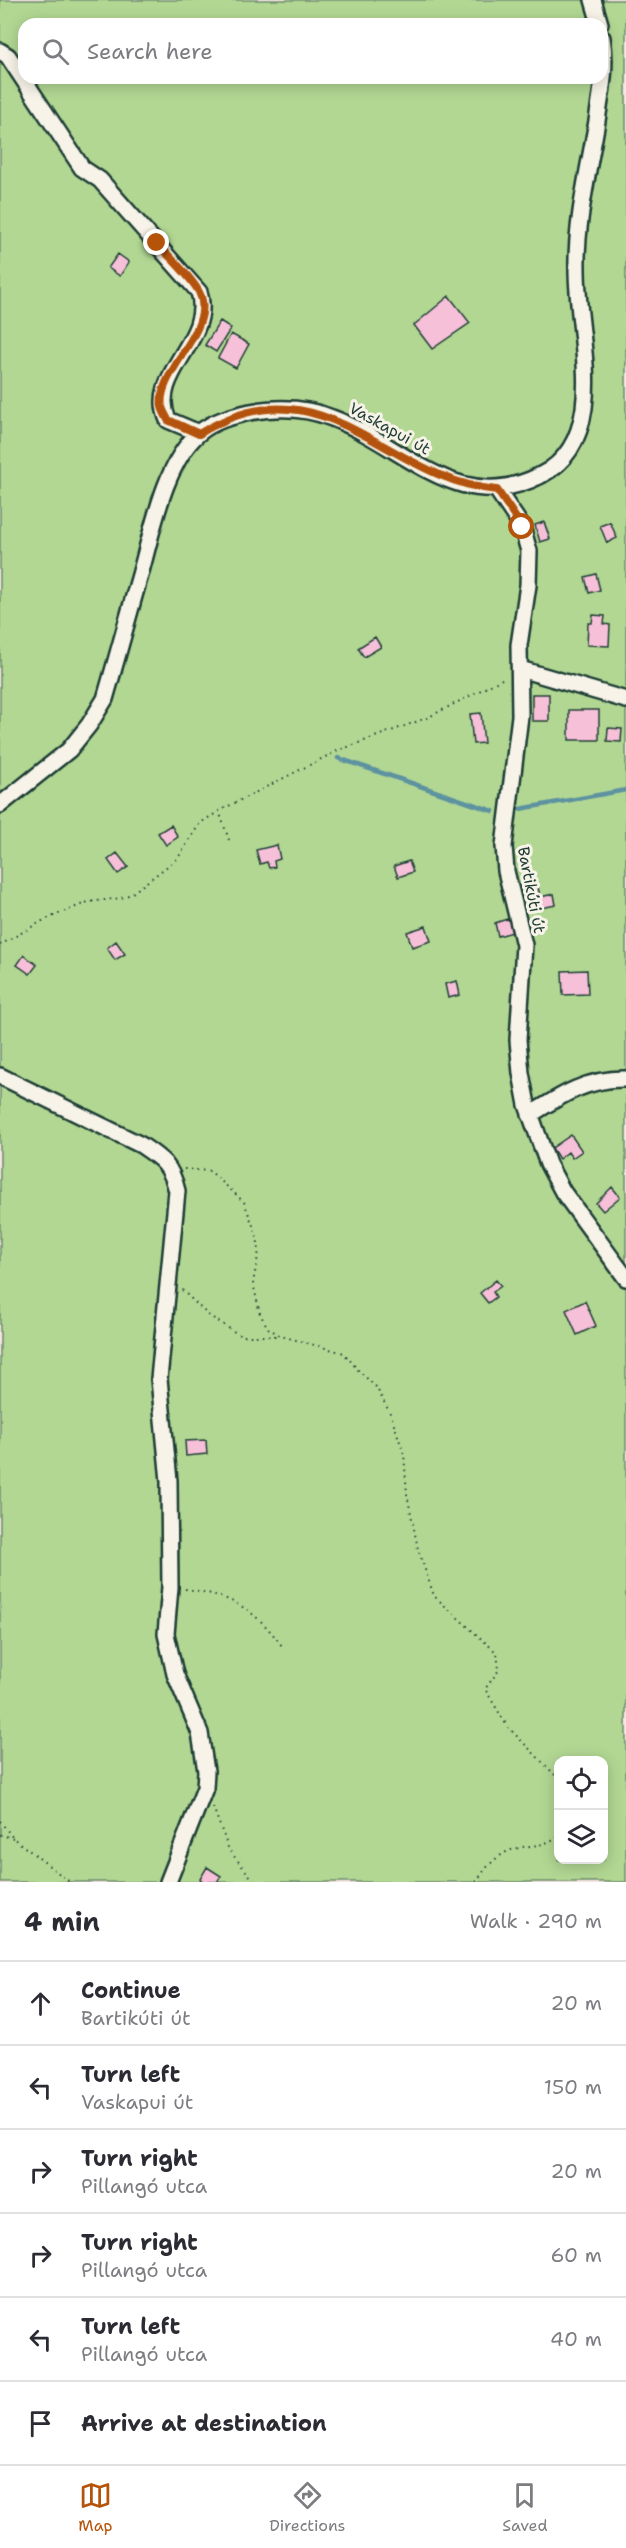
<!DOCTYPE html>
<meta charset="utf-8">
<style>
:root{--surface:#fff;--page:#f2f2f3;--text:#2b2b33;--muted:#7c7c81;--line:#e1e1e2;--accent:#b45309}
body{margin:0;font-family:"Shantell Sans",sans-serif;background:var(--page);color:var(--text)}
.controls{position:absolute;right:18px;bottom:18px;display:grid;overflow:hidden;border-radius:12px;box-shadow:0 3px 15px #0003}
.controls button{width:54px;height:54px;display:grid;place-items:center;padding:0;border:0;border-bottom:2px solid var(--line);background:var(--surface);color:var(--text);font:30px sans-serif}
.stop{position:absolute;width:18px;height:18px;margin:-14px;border:4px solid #b45309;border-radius:50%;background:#fff}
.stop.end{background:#b45309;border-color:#fff;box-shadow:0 2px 6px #0008}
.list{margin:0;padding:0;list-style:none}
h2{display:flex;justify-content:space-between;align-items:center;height:78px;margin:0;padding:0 24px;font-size:26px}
h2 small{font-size:20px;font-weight:400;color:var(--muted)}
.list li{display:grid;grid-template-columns:39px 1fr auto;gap:18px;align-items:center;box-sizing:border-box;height:84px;padding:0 24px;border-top:2px solid var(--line)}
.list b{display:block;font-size:22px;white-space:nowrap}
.list p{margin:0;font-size:20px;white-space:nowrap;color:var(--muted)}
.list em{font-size:20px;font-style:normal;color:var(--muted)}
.icon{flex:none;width:33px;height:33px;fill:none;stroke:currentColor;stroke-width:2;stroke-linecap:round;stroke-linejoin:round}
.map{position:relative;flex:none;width:626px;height:1882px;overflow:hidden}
.search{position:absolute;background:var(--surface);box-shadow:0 3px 15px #0003;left:18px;right:18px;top:18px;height:66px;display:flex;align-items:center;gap:15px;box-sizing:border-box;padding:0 21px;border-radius:18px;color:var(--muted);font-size:22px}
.sheet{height:582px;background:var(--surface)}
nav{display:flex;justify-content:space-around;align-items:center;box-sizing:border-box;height:84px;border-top:2px solid var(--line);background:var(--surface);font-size:16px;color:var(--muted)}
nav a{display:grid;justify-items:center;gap:3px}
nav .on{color:var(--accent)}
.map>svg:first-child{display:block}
.green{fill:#b2d793;stroke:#688a64;stroke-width:1.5;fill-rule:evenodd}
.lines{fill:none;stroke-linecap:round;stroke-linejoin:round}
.stream{stroke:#5d92a0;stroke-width:4.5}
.building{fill:#f7c0d9;stroke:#1f3d34;stroke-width:1.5}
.minor-casing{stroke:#1f3d34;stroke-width:20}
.path{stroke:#1f3d34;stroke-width:2;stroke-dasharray:1.5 4.5;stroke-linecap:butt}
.minor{stroke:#f7f3e8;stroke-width:15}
.route{stroke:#b45309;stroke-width:8}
.labels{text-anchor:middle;stroke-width:6;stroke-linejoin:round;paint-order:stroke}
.street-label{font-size:16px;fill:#1f3d34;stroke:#f7f3e8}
</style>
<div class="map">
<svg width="626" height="1882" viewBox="0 0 626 1882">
<rect width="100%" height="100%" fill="#f7e4e4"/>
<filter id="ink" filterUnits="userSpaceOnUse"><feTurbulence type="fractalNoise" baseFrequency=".0167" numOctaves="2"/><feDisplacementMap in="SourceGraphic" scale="12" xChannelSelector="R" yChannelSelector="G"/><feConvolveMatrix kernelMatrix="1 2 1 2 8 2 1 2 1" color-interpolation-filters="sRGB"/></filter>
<g filter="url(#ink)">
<!-- green -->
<path class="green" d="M0,0h626v1882h-626zM24,24h578v54h-578zM558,1760h46v100h-46z"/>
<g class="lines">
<!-- stream -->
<path class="stream" d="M338,758l155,53
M520,809l106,-19"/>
</g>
<!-- building -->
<path class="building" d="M118,254l11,8 -9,14 -12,-8z
M449,296l21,27 -38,26 -18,-24z
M220,321l11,7 -15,24 -11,-7z
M231,334l18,10 -13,24 -18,-10z
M544,522l6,17 -10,3 -5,-17z
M610,522l7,16 -10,5 -7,-17z
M596,574l4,16 -11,3 -4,-16z
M593,615l12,1 -1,8 6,1 -1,21 -22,-1 1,-22h4z
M375,637l6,10 -17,10 -6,-9z
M532,694h17v27h-17z
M569,710h30v30h-30z
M481,713l3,30 -11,1 -3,-30z
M608,728l14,1 -1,13 -14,-1z
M171,825l7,12 -12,8 -8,-12z
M277,845l3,14 -6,2 1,6 -6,1 -2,-6 -7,2 -4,-14z
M117,853l11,14 -10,7 -10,-14z
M409,861l4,11 -15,5 -4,-11z
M538,887l2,10 14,-3 2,11 -25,5 -4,-21z
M510,918l3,14 -15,4 -3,-13z
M426,926l5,15 -19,6 -5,-15z
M116,941l9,13 -10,6 -8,-12z
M24,955l13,10 -7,9 -13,-9z
M587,970l1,24 -25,1 -1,-24z
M457,981l3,14 -12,3 -3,-14z
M571,1135l11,16 -10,7 -4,-6 -9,7 -7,-11z
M612,1187l8,10 -17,14 -7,-8z
M496,1280l5,6 -8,6 3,5 -8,6 -8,-10z
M585,1301l11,25 -19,9 -11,-25z
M206,1440l1,14 -21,2 -1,-15z
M207,1867l14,9 -4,6h-13l-4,-3z"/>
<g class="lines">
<!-- minor casing -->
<g class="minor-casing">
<path id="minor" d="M593,0l7,24
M0,51l8,5 74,112 18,12 99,112c15,48 -52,82 -31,128l31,13
M497,490l25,37 7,24 -1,34 -9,60 1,71 -16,130 2,25 18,74 -6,95 3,33 6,32 21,59 15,28 63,86
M520,669l106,31
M0,805l69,-55 20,-25 16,-26c12,-41 23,-82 35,-124 12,-42 24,-112 59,-142 14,-12 33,-17 51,-21 27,-5 57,-4 82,6 73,27 126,100 209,57 26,-13 39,-38 43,-67 6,-45 -7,-93 -7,-139 -1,-49 12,-100 20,-148 4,-28 10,-55 5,-83
M0,1076l141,69c21,14 30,20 36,46l-18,188 10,102 1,106 -4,47 9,40 25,59 6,38 -1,17 -37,94
M530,1115c31,-20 58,-37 96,-36"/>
</g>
<!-- path -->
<path class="path" d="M229,840l-10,-29 118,-60 92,-34 75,-39
M0,945l44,-25 44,-18 33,-4 10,-4 47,-36 22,-35 18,-11
M184,1169l26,2 34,31 13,34 2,15 -6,32 7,31 8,14 13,8 63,17 13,16 19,18 15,28 13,39 3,40 11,55 16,47 63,57 2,17 -14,19 22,37 51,52
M182,1290l26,25 33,21h38
M185,1589c46,6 70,20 97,57
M213,1807l16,43 26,32
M0,1821l13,17 57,44
M0,1835l13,3
M476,1882c10,-15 20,-27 38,-33 18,-5 28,-1 44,-13"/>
<!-- minor -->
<use href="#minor" class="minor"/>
</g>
</g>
<g class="lines" filter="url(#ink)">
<!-- route -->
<path class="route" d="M157,243c13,15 33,32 42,49 19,36 -44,81 -37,115 1,4 4,9 6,13l31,14c124,-78 186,46 298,56l25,37"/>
</g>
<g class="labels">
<!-- street labels -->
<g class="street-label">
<text transform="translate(390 428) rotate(29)" y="6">Vaskapui út</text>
<text transform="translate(532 890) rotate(79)" y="6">Bartikúti út</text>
</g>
</g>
</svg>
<div class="controls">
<button><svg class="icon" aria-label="locate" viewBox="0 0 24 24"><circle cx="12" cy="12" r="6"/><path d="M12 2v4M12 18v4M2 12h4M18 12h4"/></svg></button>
<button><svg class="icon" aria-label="layers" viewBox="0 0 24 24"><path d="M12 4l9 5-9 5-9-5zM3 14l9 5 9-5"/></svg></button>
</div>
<div class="stop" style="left:522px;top:527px"></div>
<div class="stop end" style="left:157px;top:243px"></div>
<div class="search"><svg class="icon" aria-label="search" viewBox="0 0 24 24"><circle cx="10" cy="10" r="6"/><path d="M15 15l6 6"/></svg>Search here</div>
</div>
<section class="sheet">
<h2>4 min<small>Walk · 290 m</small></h2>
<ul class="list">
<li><svg class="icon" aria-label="ahead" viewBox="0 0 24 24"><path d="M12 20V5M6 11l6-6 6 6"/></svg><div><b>Continue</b><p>Bartikúti út</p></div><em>20 m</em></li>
<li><svg class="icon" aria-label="left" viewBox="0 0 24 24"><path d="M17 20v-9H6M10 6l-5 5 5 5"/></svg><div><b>Turn left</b><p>Vaskapui út</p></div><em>150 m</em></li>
<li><svg class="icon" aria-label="right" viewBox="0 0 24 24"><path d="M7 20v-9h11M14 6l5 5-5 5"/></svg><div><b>Turn right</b><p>Pillangó utca</p></div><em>20 m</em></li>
<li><svg class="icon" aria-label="right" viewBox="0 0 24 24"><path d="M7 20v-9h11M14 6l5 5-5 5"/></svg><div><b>Turn right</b><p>Pillangó utca</p></div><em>60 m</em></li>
<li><svg class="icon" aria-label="left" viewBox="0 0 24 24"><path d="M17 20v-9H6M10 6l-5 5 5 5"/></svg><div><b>Turn left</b><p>Pillangó utca</p></div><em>40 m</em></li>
<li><svg class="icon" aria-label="arrive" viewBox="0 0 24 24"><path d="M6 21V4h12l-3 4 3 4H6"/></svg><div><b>Arrive at destination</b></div></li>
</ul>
</section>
<nav>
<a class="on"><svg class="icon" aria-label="map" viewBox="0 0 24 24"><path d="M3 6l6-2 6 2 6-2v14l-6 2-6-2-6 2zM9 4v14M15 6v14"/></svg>Map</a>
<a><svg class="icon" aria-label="directions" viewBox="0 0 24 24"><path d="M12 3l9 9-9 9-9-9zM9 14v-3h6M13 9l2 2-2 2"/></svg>Directions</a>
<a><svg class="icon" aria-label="saved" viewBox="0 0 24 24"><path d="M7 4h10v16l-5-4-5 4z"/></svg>Saved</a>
</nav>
